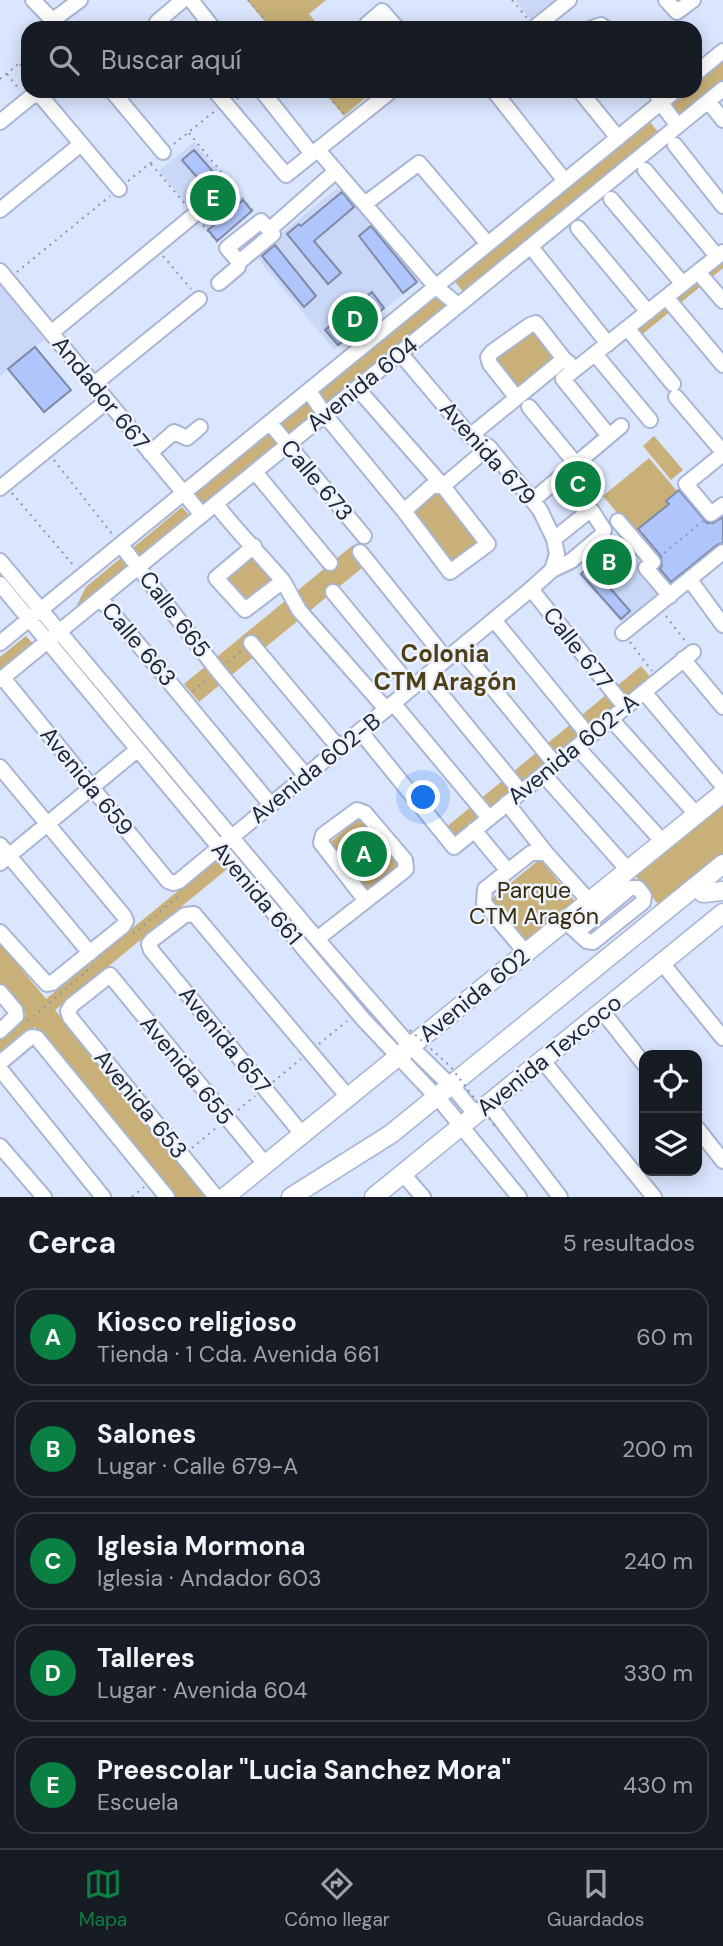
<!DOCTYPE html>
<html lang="es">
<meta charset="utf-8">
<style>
:root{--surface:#171b24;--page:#20242c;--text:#f1f3f6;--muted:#9ea1a6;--line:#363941;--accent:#0b8043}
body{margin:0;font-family:"DM Sans",sans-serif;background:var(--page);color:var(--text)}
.controls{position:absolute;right:21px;bottom:21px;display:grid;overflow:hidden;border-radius:14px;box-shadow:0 4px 18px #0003}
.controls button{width:63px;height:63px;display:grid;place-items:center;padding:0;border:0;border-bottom:2px solid var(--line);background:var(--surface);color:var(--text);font:35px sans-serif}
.you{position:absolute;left:424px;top:798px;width:24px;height:24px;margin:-18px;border:5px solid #fff;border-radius:50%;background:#1a73e8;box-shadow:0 0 0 10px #1a73e833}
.badge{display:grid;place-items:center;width:46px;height:46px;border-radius:50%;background:var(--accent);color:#fff;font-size:23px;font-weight:700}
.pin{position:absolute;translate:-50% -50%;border:4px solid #fff;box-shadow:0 2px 7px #0006}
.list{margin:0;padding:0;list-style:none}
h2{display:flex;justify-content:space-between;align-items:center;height:91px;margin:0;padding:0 28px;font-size:30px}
h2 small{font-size:23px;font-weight:400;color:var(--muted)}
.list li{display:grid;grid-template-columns:46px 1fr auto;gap:21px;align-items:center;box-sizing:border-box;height:98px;margin:0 14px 14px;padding:0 14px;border:2px solid var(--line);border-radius:21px}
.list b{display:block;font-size:26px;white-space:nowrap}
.list p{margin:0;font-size:23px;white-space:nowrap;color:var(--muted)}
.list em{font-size:23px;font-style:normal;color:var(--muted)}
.icon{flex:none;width:38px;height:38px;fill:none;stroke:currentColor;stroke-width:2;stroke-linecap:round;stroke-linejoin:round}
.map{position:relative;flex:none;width:723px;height:1197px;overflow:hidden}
.search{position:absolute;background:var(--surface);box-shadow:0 4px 18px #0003;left:21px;right:21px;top:21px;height:77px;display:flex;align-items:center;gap:18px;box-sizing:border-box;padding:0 24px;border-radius:21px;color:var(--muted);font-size:26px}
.sheet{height:651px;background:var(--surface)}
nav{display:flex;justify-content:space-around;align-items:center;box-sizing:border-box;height:98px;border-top:2px solid var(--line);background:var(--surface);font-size:19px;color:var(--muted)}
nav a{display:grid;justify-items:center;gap:4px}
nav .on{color:var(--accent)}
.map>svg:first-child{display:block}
.built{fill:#cad7f6}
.green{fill:#c8b078}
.building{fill:#afc5fb;stroke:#7e8aa7;stroke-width:2}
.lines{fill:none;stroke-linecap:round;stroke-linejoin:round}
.minor-casing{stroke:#a8b5d3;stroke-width:18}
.major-casing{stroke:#a8b5d3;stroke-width:21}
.path{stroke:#8d96a9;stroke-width:2;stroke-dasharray:2 5;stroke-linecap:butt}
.minor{stroke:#fff;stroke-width:14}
.major{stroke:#fff;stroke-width:18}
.path-bridge{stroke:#8d96a9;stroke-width:2;stroke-dasharray:2 5;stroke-linecap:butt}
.labels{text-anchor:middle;stroke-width:5;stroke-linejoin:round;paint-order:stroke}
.street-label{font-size:23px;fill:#1f242f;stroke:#edf2ff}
.park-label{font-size:23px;fill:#382b09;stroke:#edf2ff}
.neighbourhood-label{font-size:24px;font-weight:bold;fill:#504018;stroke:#edf2ff}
</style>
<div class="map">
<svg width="723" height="1197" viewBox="0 0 723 1197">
<rect width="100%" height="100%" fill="#dae5fe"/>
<!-- built -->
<path class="built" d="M515,0h41l-25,20z
M194,142l58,69 -35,30 -58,-70z
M341,185l79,95 -86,70 -79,-95z
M0,283l46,55 -46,38z
M626,534l39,61 -39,33 -47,-54z"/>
<!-- green -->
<path class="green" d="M247,0h79l-17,14 12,14h-51z
M723,62v18l-45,38 -9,-11 19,-16h7v-6z
M323,91h50l-29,25z
M649,121l11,13 -194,161 -11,-13z
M723,244v24l-84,69 -11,-14z
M438,295l10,12 -245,201 -10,-12z
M534,327l23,30 -42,32 -23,-29z
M654,436l29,34 -12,10 -28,-34z
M649,458l28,33 -11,9 3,4 -35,29 -31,-37z
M438,489l42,54 -30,23 -42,-53z
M182,507l9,10 -119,98 14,-28z
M353,545l15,18 -169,139 -15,-18z
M254,550l25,31 -34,27 -25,-31z
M26,636l8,9 -34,27v-15z
M641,666l12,14 -197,164 -12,-15z
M723,802v55l-62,51 -26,-33z
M360,817l41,49 -33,28 -41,-49z
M217,859l9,11 -171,140 153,187h-33l-140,-170 -35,29v-19l26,-22 -26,-31v-41l46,56z
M540,859l38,46 -51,42 -38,-46z"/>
<!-- building -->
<path class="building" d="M194,150l34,39 -12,10 -34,-39z
M342,192l12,15 -40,34 27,32 -13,11 -41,-50 12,-10 2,2z
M243,200l9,11 -35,30 -9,-11z
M371,226l46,56 -14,11 -44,-57z
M275,245l41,51 -12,11 -42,-51z
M372,292l12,16 -46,37 -13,-15z
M35,347l36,43 -27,22 -36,-43z
M592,463l11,13 -37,30 -10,-13z
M679,490l28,33h6l10,-6v26l-6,2 -46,37 -11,-13 2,-4 -1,-9 -23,-27 31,-25 -3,-3z
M621,539l12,15 -30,26 27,31 -9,8 -40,-45z"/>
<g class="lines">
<!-- minor casing -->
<g class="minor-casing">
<path id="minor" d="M33,0l27,28
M191,0l22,28
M666,0l11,12 16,-12
M53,20l27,-20
M162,28l-5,-6 26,-22
M370,28l-3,-4 15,-13 15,17
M534,28l35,-28
M592,28l9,-3 4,3
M695,74l28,-23
M112,91l51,61
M215,91l71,84 105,-84
M262,91l50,63
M494,91l71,90
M580,91l38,47
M655,91l6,12 17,23
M708,101l15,19
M0,122l32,-26 8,-1 79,94
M675,145l48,61
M318,150l118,137 22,18
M645,170l72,86
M611,199l72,85
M366,203l53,-40 69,81
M0,210l81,-66
M261,221l12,13 -34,28 -12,-14z
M578,228l70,84
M269,230l67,-59
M535,252l73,92
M0,271l202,244
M698,272l25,29
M219,283l19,-16 1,-5
M666,297l57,68
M627,328l46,56
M51,333l143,-118
M595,354l55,66
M93,385l106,-86
M309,391l16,24 79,96 46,61 38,-28 -45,-58 -86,-98
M516,397l-26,-33 -2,-7 4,-5 38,-27 6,-2 28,36
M676,397l47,55
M529,407l47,57
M270,423l94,113
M470,436l94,-77 5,4
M609,436l-46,-57 160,-127
M150,453l24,-21 13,6 13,-11
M723,454l-37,30 25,30 12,-9
M255,472l75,91
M443,486l46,-39
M0,488l107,-87
M533,500l88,-74
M216,504c20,27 45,51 67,77l-38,29 -29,-32 38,-32
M404,511l28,-25h11
M618,521l35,41 -7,6 24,28
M121,545l97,126 88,105
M360,552l86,107
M0,561l317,378 94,108 47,46 18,22
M552,570l19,-9 32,-27 1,-4 -12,-19h-3l-35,28
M690,580l33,45
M283,581l16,29 87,99
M0,584l304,365 59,70 81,86 75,92
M531,589l94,118
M333,592l79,96
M100,598l171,207
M494,620l95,116
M623,633l100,-81
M0,643l675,-552
M251,643l88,105
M460,648l95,116
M683,659l40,48
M426,676l95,116
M3,678l165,203 5,2 6,-2 352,-292 21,-19 5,-16 -3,-15 -14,-29 -51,-63 -19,-11 -70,-83
M0,680l723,-591
M644,692l79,94
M393,703l96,115
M611,719l85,95
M360,731l94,116 239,-195
M577,747l86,95
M0,767l124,149 2,5 -3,5 -71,57 -5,1 -47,-52
M543,774l85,96
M507,803l39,50 43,48
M474,830l34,41
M0,845l90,108
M0,863l137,-113
M565,921l22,20 6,1 50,-40 1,-6 -6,-8h-8l-53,44
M317,939l87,-68 2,-2 -1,-9 -40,-47 -8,-3 -34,25 -2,8 45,58
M526,953l-42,-50 1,-14 46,-36h15
M662,963l61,75
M0,992l15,18 1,6 -16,15
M602,1011l42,53
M543,1061l111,136
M0,1063l31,-26 6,1 130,159
M0,1069l103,128
M495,1112l65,85
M697,1128l26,33
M302,1134l-151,-184 -2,-6 3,-4 33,-25 9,-1 154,183
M0,1146l44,51
M403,1174l20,23
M216,1197l-146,-180 -2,-6 4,-6 38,-30 155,189"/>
</g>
<!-- major casing -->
<g class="major-casing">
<path id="major" d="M703,893l20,-2
M225,1197l498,-404
M291,1197l100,-63 332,-270
M374,1197l349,-284"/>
</g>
<!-- path -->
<path class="path" d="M248,0l24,28
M512,0l15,18
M20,64l8,9
M7,74l12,15
M0,79l28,-23
M324,91l20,23
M237,99l9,-8
M189,133l65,79
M174,144l42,-34
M151,164l35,41
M128,181l25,-20
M203,225l14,17
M163,256l28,33
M17,272l93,-76
M54,460l59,75
M12,493l62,73
M664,553l39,-32
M666,616l20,26
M630,642l22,29
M228,662l15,-12
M193,691l14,-12
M133,934l47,-39
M28,1021l65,-55
M319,1044l28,-23
M273,1082l28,-23
M238,1110l17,-14
M192,1148l25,-21
M132,1197l12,-10"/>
<!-- minor -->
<use href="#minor" class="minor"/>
<!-- major -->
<use href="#major" class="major"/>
<!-- path-bridge -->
<path class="path-bridge" d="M410,1030l41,37 44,59"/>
</g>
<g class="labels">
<!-- street labels -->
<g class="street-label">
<text transform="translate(362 384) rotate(-39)" y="8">Avenida 604</text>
<text transform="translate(101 393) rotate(51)" y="8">Andador 667</text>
<text transform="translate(488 453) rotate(48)" y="8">Avenida 679</text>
<text transform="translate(317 480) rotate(50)" y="8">Calle 673</text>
<text transform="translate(175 614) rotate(53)" y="8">Calle 665</text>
<text transform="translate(139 644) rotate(50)" y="8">Calle 663</text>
<text transform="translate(578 648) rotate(52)" y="8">Calle 677</text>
<text transform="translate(573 749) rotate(-39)" y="8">Avenida 602-A</text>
<text transform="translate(315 768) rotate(-39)" y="8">Avenida 602-B</text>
<text transform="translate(87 781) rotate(51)" y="8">Avenida 659</text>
<text transform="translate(257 893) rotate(50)" y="8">Avenida 661</text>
<text transform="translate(474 995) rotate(-39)" y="8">Avenida 602</text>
<text transform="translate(225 1040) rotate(51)" y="8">Avenida 657</text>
<text transform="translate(549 1055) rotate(-39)" y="8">Avenida Texcoco</text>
<text transform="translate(187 1070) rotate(51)" y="8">Avenida 655</text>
<text transform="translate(141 1104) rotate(51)" y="8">Avenida 653</text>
</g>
<!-- park labels -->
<g class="park-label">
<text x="534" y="898">Parque<tspan x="534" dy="26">CTM Aragón</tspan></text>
</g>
<!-- neighbourhood labels -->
<g class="neighbourhood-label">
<text x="445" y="662">Colonia<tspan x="445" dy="28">CTM Aragón</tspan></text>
</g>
</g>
</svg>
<div class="controls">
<button><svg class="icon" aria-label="locate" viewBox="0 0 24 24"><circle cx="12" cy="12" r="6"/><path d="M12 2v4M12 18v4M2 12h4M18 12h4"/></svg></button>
<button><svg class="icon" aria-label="layers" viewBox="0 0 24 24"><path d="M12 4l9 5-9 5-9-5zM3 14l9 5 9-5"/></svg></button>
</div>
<div class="you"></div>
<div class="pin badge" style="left:364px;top:854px">A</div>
<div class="pin badge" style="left:609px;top:562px">B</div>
<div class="pin badge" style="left:578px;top:484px">C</div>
<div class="pin badge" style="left:355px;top:319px">D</div>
<div class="pin badge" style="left:213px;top:198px">E</div>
<div class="search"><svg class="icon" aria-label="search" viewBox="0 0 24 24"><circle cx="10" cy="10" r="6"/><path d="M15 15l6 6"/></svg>Buscar aquí</div>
</div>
<section class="sheet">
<h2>Cerca<small>5 resultados</small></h2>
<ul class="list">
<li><span class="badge">A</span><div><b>Kiosco religioso</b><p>Tienda · 1 Cda. Avenida 661</p></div><em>60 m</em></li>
<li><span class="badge">B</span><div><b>Salones</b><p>Lugar · Calle 679-A</p></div><em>200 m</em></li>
<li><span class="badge">C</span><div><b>Iglesia Mormona</b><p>Iglesia · Andador 603</p></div><em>240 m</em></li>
<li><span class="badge">D</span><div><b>Talleres</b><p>Lugar · Avenida 604</p></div><em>330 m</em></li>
<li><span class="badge">E</span><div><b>Preescolar &quot;Lucia Sanchez Mora&quot;</b><p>Escuela</p></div><em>430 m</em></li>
</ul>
</section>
<nav>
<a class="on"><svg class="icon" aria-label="map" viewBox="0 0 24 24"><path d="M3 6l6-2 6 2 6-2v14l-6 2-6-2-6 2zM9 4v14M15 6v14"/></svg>Mapa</a>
<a><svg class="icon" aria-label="directions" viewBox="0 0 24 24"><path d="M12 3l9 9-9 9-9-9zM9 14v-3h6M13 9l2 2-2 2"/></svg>Cómo llegar</a>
<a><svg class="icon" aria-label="saved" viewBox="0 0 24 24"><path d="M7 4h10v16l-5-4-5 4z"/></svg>Guardados</a>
</nav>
